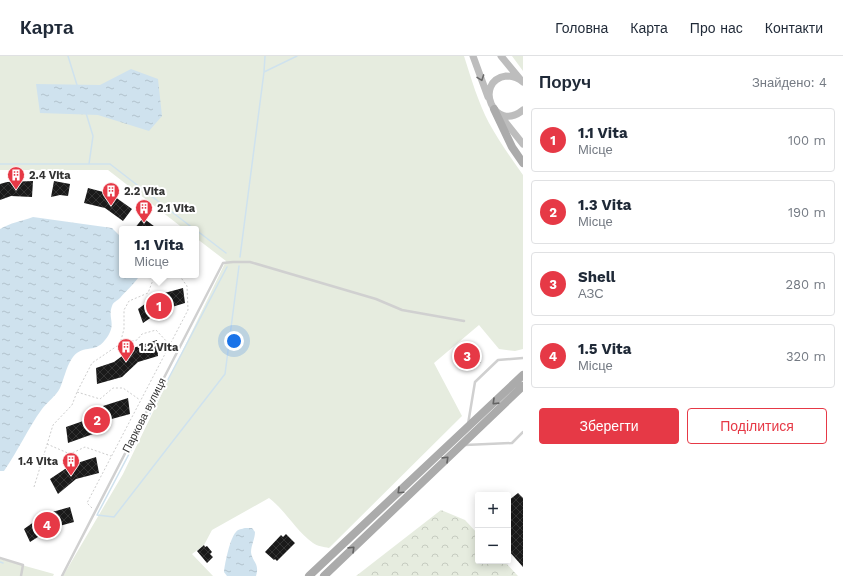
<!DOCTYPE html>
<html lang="uk">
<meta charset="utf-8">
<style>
:root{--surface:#fff;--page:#f2f2f3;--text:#1f2937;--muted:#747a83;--line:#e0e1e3;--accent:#e63946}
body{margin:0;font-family:"Work Sans",sans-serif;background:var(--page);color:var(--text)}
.controls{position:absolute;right:12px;bottom:12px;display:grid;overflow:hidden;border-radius:4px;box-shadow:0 2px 10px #0003}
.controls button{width:36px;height:36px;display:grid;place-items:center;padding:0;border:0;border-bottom:1px solid var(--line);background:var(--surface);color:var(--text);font:20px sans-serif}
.you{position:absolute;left:234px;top:285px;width:14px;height:14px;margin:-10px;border:3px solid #fff;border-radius:50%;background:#1a73e8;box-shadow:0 0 0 6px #1a73e833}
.badge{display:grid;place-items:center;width:26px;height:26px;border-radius:50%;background:var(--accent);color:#fff;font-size:13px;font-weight:700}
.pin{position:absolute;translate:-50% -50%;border:2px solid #fff;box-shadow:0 1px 4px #0006}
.popup{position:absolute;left:119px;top:170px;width:80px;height:52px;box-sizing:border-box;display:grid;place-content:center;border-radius:4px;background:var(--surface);filter:drop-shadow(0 1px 3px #0005);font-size:13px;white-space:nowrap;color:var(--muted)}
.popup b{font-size:15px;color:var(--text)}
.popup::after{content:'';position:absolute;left:50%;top:100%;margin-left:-8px;border:8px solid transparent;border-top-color:var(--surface)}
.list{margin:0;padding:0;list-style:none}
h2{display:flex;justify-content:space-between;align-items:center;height:52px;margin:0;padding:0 16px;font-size:17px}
h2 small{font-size:13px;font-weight:400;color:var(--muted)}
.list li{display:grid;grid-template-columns:26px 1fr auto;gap:12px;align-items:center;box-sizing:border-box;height:64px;margin:0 8px 8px;padding:0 8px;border:1px solid var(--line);border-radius:4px}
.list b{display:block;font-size:15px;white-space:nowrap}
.list p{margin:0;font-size:13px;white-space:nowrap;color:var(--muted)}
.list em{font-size:13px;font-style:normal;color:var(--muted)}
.actions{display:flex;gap:8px;padding:12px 16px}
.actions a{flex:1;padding:9px 0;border:1px solid var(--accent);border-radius:4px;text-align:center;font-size:14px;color:var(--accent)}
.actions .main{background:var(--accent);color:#fff}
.map{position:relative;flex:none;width:523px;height:520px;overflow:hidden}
header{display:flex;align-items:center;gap:24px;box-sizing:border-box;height:56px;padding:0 20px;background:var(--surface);border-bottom:1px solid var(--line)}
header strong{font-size:19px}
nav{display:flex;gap:22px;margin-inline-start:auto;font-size:14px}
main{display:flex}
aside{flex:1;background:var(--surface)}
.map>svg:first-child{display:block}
.grass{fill:#e6ecdf}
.forest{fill:url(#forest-crowns)}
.water{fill:url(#water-ripples)}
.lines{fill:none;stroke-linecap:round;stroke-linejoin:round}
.stream{stroke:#cfe2ee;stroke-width:1.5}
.building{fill:url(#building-cross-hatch)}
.path{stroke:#cdcdcd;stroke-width:1;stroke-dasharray:2 2;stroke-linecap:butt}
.service{stroke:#d0d0d0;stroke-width:2.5}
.secondary{stroke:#bdbdbd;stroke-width:7}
.primary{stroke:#ababab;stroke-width:8}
.oneway{stroke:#6a6a6a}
.oneway2{stroke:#636363}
.labels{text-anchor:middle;stroke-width:4;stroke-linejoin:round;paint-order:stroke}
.poi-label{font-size:11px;font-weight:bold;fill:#333;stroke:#fff;text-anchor:start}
.street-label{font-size:11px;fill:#333;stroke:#fff}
</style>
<header>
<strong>Карта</strong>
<nav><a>Головна</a><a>Карта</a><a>Про нас</a><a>Контакти</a></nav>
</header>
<main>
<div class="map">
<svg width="523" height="520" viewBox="0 0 523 520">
<defs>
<pattern id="forest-crowns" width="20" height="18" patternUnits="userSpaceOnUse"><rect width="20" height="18" fill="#e6ecdf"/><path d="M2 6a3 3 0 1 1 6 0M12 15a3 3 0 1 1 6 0" fill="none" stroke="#c6cbc0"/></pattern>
<pattern id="water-ripples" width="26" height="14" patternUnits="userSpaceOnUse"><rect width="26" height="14" fill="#cfe2ee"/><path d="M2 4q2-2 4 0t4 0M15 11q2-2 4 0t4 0" fill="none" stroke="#b2c2cd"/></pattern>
<pattern id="building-cross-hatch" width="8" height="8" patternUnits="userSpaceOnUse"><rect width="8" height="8" fill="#1a1a1a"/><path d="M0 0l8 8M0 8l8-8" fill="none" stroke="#333"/></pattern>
</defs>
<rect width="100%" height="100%" fill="#fff"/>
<!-- grass -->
<path class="grass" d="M0,0h464c7,22 14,46 25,67 10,18 22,35 34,52v174l-8,2 -16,-2 -20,-24 -45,38 28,53 -133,132c-5,-1 -12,-2 -16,-5 -17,-12 -27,-32 -44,-45l-57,32 -8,15 -12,9 21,22h-150l60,-102 103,-213 -30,-23v-9h-12l-76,-59h-108z
M512,0h11v15z
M0,503l54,15 -1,2h-53z"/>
<!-- forest -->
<path class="forest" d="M441,454l24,10 13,14v27h26l14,15h-162z"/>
<!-- water -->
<path class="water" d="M131,13l27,10 4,37 -13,15 -51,-16 -58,-2 -4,-29 64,1z
M33,161l79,11 10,10v37h18c-4,7 -15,17 -20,23 -3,3 -7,4 -8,8 -5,13 6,18 -7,34 -11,15 -23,2 -34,20 -5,8 -7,19 -11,28 -4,8 -13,14 -18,21 -14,19 -24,42 -38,62h-4v-242c10,-6 22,-8 33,-12z
M245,472h7l3,4c0,7 -4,13 -4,20 1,10 9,11 5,24h-29l-3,-4c1,-9 6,-34 12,-40 2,-3 6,-3 9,-4z"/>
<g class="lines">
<!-- stream -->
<path class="stream" d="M68,0l9,29
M264,16l33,-16
M86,57l7,23 -4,28
M0,108h110l84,65
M196,174l30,23
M240,201l24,-185 1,-16
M227,211l-130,248 17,2 111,-143 14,-108
M0,506l3,1"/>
</g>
<!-- building -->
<path class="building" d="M33,125l-1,16 -21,-1 -11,4v-16l7,-2z
M54,125l16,3 -2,12 -8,-1 -9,2z
M88,132l23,6 21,15 -9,12 -18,-13 -21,-5z
M143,162l15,11h-24z
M183,232l2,15 -23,7 -19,13 -5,-14 19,-14z
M157,284l1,16 -20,6 -16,15 -25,7 -1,-16 18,-6 19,-14z
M468,288l5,5 -2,3 10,10 -7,7 -10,-11 -2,2 -6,-5z
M128,342l2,16 -22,6 -15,14 -25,9 -2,-16 20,-7 17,-14z
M96,401l3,16 -23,6 -18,15 -8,-15 21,-14z
M518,437l5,5v69l-15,-17v-49z
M70,451l4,15 -22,6 -22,14 -6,-13 21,-15z
M286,478l9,9 -18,18 -2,-2 -1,1 -9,-8 16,-17 2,2z
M204,489l1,2 2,-1 5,6 -2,2 3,3 -6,6 -10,-12z"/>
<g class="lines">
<!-- path -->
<path class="path" d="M120,288l17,-4 5,-6 14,-4 13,14
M77,336l23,7 13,-11h10l17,12
M47,388l23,10 15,-7 26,9
M34,431l19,-62 19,-20 5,-13 15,-29 28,-19 4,-15v-19l5,-9 19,-8 5,-13v-5
M92,452l-5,-5 101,-193 -1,-24 -8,-11"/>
<!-- service -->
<path class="service" d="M468,368l7,-42 23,-22 25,-2
M465,389l47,-2 11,-11
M0,502l23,7 -2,11
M62,520l161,-313 10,-1h17l126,37 26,11 62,11"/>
<!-- secondary -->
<path class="secondary" d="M473,0l15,41
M501,0l19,23
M523,26c-5,-4 -10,-6 -17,-6 -33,5 -12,58 17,34
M499,58l24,30"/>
<!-- primary -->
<path class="primary" d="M494,53l18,38 11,16
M309,520l214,-201
M324,520l199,-190"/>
</g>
<!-- one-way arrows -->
<defs><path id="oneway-chevron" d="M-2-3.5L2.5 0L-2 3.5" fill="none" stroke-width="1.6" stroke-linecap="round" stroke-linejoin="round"/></defs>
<use class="oneway" href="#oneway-chevron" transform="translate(481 22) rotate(70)"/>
<g class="oneway2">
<use href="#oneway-chevron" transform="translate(495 346) rotate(136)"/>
<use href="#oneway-chevron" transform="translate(446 403) rotate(-44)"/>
<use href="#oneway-chevron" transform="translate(400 435) rotate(137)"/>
<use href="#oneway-chevron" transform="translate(352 493) rotate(-44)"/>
</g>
<!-- icons -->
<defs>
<g id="building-pin" transform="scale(0.9)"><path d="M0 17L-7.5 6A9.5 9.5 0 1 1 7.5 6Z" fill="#e63946" stroke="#fff"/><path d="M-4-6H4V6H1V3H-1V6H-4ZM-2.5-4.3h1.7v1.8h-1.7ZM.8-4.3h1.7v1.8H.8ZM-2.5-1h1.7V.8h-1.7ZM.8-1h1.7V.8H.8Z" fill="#fff"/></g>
</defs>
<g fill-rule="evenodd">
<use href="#building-pin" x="16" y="119"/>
<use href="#building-pin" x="111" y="135"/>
<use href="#building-pin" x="144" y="152"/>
<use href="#building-pin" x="126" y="291"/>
<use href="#building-pin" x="71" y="405"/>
</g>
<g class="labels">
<!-- poi labels -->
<g class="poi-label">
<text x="29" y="123">2.4 Vita</text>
<text x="124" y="139">2.2 Vita</text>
<text x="157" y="156">2.1 Vita</text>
<text x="139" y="295">1.2 Vita</text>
<text x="58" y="409" text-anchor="end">1.4 Vita</text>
</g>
<!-- street labels -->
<g class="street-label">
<text transform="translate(144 359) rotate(-63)" y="4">Паркова вулиця</text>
</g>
</g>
</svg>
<div class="controls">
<button>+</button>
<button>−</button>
</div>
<div class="you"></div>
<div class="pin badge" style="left:159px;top:250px">1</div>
<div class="popup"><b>1.1 Vita</b>Місце</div>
<div class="pin badge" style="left:97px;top:364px">2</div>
<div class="pin badge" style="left:467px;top:300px">3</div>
<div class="pin badge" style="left:47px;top:469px">4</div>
</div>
<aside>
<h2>Поруч<small>Знайдено: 4</small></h2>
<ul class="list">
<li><span class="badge">1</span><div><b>1.1 Vita</b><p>Місце</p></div><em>100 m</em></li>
<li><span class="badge">2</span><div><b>1.3 Vita</b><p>Місце</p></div><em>190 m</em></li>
<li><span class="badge">3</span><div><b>Shell</b><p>АЗС</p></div><em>280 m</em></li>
<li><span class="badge">4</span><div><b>1.5 Vita</b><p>Місце</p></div><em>320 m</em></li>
</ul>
<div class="actions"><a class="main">Зберегти</a><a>Поділитися</a></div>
</aside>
</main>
